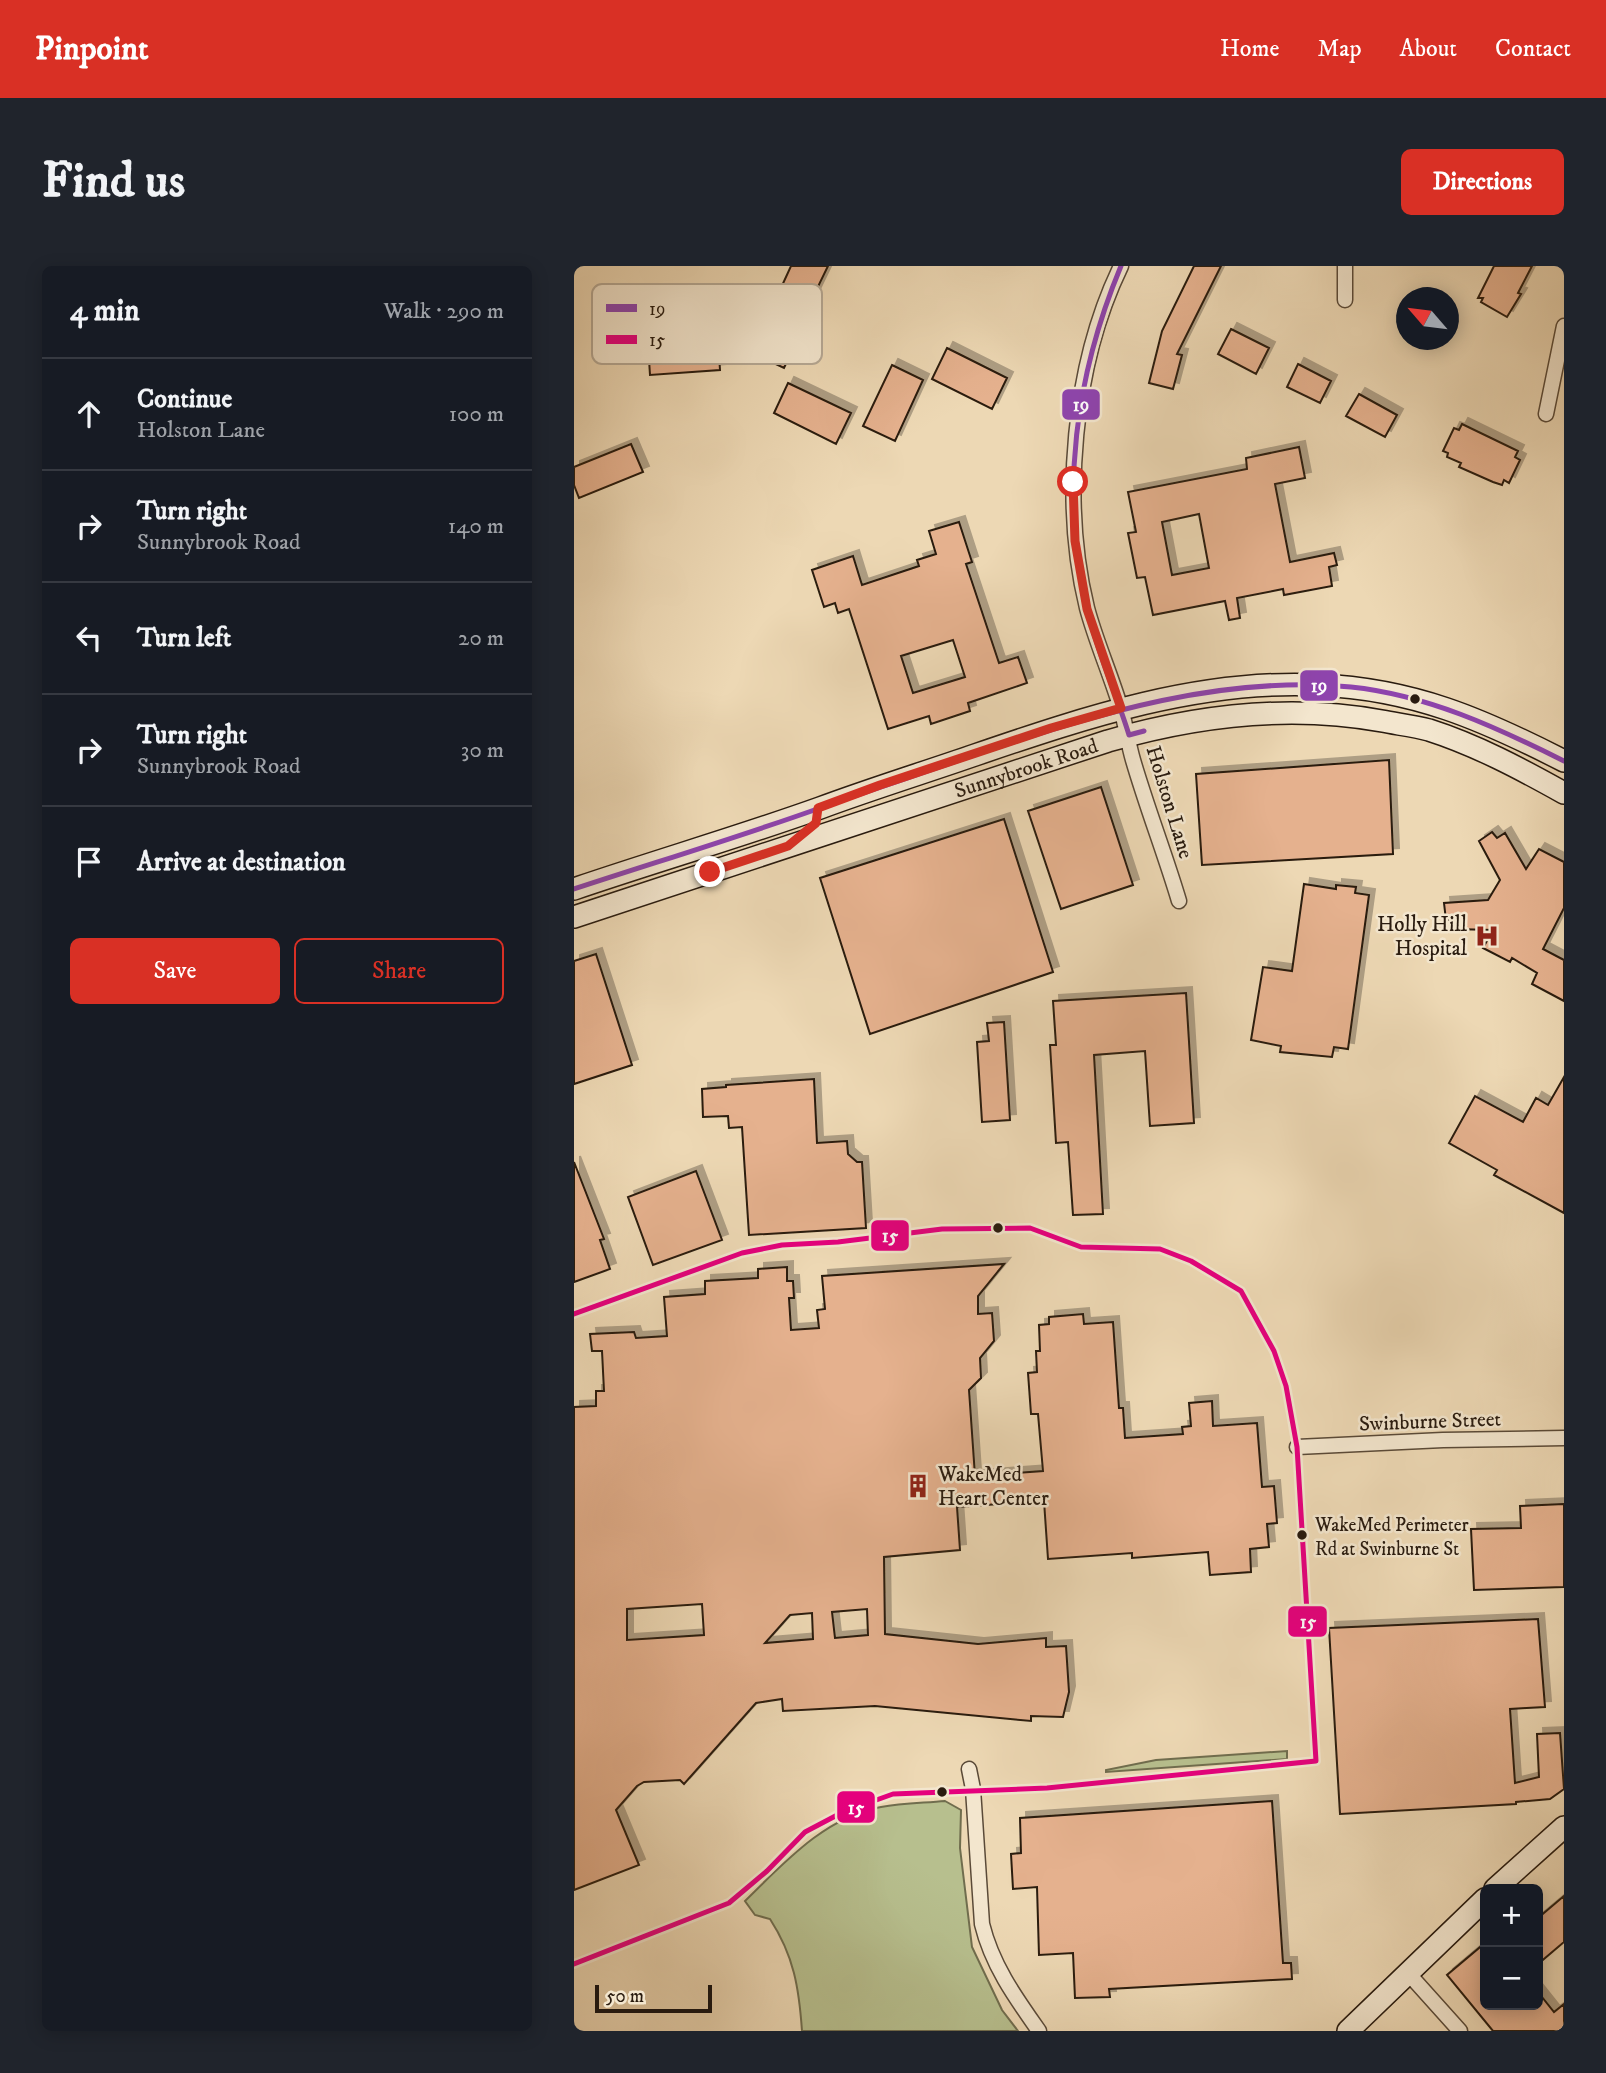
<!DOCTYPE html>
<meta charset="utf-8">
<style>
:root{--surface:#171b24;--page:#20242c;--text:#f1f3f6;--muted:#9ea1a6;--line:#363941;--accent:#d93025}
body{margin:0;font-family:"IM FELL DW Pica",serif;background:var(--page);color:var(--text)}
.controls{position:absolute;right:21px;bottom:21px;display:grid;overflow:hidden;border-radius:10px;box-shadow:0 4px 18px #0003}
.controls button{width:63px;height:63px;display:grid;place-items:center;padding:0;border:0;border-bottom:2px solid var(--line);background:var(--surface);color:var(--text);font:35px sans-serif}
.compass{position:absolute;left:822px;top:21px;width:63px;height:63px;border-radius:50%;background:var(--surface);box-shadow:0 4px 18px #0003;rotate:298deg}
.scale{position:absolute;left:21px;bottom:18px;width:117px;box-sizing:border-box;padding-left:7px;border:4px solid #291b0f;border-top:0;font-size:19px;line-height:24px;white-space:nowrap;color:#291b0f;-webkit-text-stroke:5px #f3e6ce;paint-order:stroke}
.stop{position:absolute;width:21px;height:21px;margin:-16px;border:5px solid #d93025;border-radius:50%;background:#fff}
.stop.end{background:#d93025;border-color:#fff;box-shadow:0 2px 7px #0008}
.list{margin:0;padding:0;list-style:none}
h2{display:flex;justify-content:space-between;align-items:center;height:91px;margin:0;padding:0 28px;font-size:30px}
h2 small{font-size:23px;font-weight:400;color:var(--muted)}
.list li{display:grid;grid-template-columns:46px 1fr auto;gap:21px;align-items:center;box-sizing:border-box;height:112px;padding:0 28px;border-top:2px solid var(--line)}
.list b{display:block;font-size:26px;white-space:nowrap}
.list p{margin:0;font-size:23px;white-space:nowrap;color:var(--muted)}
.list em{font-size:23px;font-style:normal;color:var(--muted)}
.actions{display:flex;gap:14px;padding:21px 28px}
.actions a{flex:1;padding:16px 0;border:2px solid var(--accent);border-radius:10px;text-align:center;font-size:24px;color:var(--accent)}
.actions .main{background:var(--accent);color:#fff}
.icon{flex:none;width:38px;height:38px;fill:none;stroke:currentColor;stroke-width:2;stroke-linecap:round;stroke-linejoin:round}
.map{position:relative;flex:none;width:990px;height:1765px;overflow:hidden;border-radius:10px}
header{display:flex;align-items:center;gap:42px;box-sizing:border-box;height:98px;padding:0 35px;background:var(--accent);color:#fff}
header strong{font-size:33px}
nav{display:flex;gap:38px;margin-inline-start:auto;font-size:24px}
.intro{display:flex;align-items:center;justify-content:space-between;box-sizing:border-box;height:168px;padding:0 42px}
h1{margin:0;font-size:49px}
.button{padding:18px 32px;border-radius:10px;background:var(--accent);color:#fff;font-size:24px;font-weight:700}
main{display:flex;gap:42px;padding:0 42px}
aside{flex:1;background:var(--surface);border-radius:10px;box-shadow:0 4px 18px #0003}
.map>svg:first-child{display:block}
.green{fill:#b7bf8e;stroke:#706d4e;stroke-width:2}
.building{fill:#e5b18e;stroke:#291b0f;stroke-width:2;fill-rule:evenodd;filter:url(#shadow)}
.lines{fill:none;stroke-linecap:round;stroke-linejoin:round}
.street-casing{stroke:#5a4a38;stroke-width:17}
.secondary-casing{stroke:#291b0f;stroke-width:24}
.street{stroke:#f3e6ce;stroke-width:14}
.secondary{stroke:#f3e6ce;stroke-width:21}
.bus-1-casing{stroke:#f3e6ce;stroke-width:10}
.bus-2-casing{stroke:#f3e6ce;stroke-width:10}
.bus-1{stroke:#8e44ad;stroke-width:5}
.bus-2{stroke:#e5007d;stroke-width:5}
.route{stroke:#d93025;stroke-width:9}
.bus-dot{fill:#291b0f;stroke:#f3e6ce;stroke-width:2.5}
.labels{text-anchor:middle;stroke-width:5;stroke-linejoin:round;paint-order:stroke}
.bus-label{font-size:19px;fill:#291b0f;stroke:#f3e6ce;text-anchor:start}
.street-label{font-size:21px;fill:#291b0f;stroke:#f3e6ce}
.poi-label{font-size:21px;fill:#291b0f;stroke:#f3e6ce;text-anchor:end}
.key{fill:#f3e6ce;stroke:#b6a995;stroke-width:2}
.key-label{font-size:19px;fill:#291b0f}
.line-badge{stroke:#f3e6ce;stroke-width:2.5}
.badge-label{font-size:19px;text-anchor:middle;font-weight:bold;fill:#fff}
</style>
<header>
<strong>Pinpoint</strong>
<nav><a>Home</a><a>Map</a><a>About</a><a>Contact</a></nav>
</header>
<div class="intro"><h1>Find us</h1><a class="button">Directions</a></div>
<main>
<aside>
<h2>4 min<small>Walk · 290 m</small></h2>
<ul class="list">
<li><svg class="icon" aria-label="ahead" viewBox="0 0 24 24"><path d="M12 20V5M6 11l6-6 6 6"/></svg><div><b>Continue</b><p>Holston Lane</p></div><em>100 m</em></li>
<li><svg class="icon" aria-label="right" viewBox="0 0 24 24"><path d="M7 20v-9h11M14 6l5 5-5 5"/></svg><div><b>Turn right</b><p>Sunnybrook Road</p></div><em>140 m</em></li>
<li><svg class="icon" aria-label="left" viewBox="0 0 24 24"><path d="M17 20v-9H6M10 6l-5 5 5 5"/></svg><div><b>Turn left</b></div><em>20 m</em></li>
<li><svg class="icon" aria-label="right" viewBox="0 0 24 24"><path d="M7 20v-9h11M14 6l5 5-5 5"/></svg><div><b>Turn right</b><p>Sunnybrook Road</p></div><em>30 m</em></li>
<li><svg class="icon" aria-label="arrive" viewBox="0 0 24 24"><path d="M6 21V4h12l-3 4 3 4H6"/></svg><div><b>Arrive at destination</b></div></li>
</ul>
<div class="actions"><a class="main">Save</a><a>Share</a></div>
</aside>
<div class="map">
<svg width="990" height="1765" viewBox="0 0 990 1765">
<defs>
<filter id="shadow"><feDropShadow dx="6" dy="-6" stdDeviation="0" flood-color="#0004"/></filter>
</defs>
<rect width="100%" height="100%" fill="#edd8b4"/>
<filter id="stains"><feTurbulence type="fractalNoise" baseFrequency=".00286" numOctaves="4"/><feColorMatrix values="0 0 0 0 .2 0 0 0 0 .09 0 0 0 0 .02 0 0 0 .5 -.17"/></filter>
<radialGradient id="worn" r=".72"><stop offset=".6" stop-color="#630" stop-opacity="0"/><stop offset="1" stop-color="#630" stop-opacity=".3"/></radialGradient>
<!-- green -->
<path class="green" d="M713,1485v8l-181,13v-2l50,-10z
M371,1535l16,9 -1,38 12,99 30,63 16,21h-216c-3,-43 -8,-75 -32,-112l-15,-4 -10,-14c39,-38 80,-84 136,-94 21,-4 43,-4 64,-6z"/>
<!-- building -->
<path class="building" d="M217,0h37l-18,37 4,2 -30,63 -30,-14 30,-62 -4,-2z
M620,0h27l-44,88 5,1 -9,34 -24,-6 13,-52z
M920,0h38l-14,27 3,1 -14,23 -26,-15 2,-4h-5z
M657,63l38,19 -13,26 -38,-20z
M144,73l2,31 -70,5 -2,-31z
M373,82l60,30 -15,31 -60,-30z
M724,98l33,17 -11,22 -33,-16z
M318,99l31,15 -28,61 -32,-15z
M214,117l63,30 -15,31 -62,-31z
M785,128l38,21 -12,22 -39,-21z
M888,158l56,27 -3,6 5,3 -11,23 -5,-3 -2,5 -9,-3 -34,-15 2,-4 -14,-6 1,-4 -5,-2 11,-23 5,2z
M57,178l12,28 -64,26 -5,-13v-18z
M725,181l6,31 -30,6 15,78 44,-9 3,12 -8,2 3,19 -48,9 -1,-6 -46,9 3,20 -11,2 -4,-19 -72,14 -8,-38 -8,1 -9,-45 8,-1 -8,-40 119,-23 -1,-11zM625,248l10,54 -37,7 -10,-53z
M385,256l13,40 -6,2 33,99 19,-6 9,26 -59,20 2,8 -39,13 -2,-8 -41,13 -39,-120 -11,4 -3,-10 -11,4 -12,-37 41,-14 9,29 57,-19 -2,-6 19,-6 -7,-23zM379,374l12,37 -52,16 -12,-37z
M815,494l4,94 -191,11 -6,-91z
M527,521l32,98 -72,24 -33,-98z
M430,553l49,153 -183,62 -50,-156z
M918,566l5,6 8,-5 21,36 13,-20 25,13v46l-21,41 21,11v41l-32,-17 5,-11 -25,-15 -2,4 -27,-14 10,-18 -40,-1 -1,-9h-6l-2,-17 44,-3 12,-20 -21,-39z
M730,618l32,5v-4l20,2 -1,6 14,2 -21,154 -14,-2 -2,10 -52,-5 1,-6 -30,-6 12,-73 29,4z
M22,688l36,111 -58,19v-123z
M612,727l8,130 -44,3 -5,-75 -51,4 9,159 -30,1 -5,-73 -12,1 -6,-98h6l-3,-44z
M430,756l6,98 -28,2 -5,-80 12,-1 -2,-18z
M990,811v136l-70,-38 3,-5 -48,-27 26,-47 48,26 13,-24 12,7z
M240,813l3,64 30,-2 1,13 9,8h5l4,66 -117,7 -7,-108 -13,1 -1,-12 -25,1 -1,-28 24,-2v-2z
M0,896l30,77 -4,1 10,29 -36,13z
M122,905l26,69 -69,25 -25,-68z
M430,998l-26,32v18l14,-1 2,28 -14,17 1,20 -12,12 6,86 68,-5 -5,-57h-7l-3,-41 9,-1 -1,-21h4l-1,-26 10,-1v-7l34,-3 1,10 29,-2 6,86h4l2,30 58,-4 -1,-7 9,-1 -2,-23 23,-2 1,25 44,-3 5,64 12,-1 3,37 -10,1 2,23 -19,2 1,23 -41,3 -2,-23 -76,6v-5l-84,6 -4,-58 -87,6 3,43 -76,7 1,77 93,10 68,-6v9l20,-1 3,46 -6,25 -32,-1v5l-156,-15 -92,5 -1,-12 -26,4 -72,81 -4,-4 -36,2 -7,4 -21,24 23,55 -65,25v-483l22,-1v-15h8l-2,-40h-10l-2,-17 44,-2 2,6 31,-2 -3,-39 41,-3v-13l53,-3v-9l29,-2v14h6l1,17h-5l2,32 28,-2 -2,-18 8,-1 -3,-33zM128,1338l2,31 -77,5v-31zM293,1343l1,26 -33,3 -3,-26zM238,1347l1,26 -48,4 25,-28z
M990,1238v83l-90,3 -3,-61 50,-1 -1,-22z
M964,1353l7,88 -35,2 5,74 24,-6 -2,-43 23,-1 4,56 -14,10 -34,3v2l-176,10 -11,-186z
M698,1535l11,162h8l1,16 -183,10 1,8 -35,1 -2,-45 -34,2 -2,-68 -24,2 -2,-35 10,-1 -1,-35z
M990,1630v46l-26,22v-46z
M911,1677v62h53v-13l16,20 10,-8v27h-71l-46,-56z"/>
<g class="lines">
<!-- street casing -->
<g class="street-casing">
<path id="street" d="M547,0c-48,99 -60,236 -34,342 9,34 24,67 34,101 5,17 7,34 12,51 14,48 32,94 46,141
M771,34v-34
M972,148l18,-88
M723,1181l146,-7 121,-2
M395,1503l4,20 9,135c10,41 33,73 57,107
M834,1707l52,58"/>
</g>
<!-- secondary casing -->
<g class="secondary-casing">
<g id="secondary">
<path d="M0,623c82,-28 165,-52 246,-81 51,-19 103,-35 155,-53 111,-38 225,-76 344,-70 94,4 163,34 245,76"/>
<path id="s1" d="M0,651l534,-176c90,-26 181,-37 274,-20 15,3 32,5 47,9 47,15 92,39 135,63"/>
<path d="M921,1623l69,-62"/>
<path d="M774,1765l137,-132"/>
</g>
</g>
<!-- street -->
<use href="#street" class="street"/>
<!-- secondary -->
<use href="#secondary" class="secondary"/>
<!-- bus-1 casing -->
<g class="bus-1-casing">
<path id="bus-1" d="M547,0c-45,108 -62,228 -34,343 10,43 29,84 42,126l15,-4
M0,623c82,-27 165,-52 246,-81 53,-19 106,-36 160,-55 120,-40 242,-78 371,-66 76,8 145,40 213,74"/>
</g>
<!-- bus-2 casing -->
<g class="bus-2-casing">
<path id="bus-2" d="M0,1048l168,-61 40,-8 56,-3 104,-13 88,-1 51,19 79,2 31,12 50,30 33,60 12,35 11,61 19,314 -269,27 -154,6 -50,18 -38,20 -38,39 -38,32 -155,61"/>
</g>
<!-- bus-1 -->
<use href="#bus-1" class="bus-1"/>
<!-- bus-2 -->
<use href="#bus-2" class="bus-2"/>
</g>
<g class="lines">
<!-- route -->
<path class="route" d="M136,606l78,-26 28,-23 2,-15 62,-23 171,-57 70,-20 -34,-99 -12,-68 -2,-59"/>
</g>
<!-- icons -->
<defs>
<g id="hospital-bare" transform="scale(1.89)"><path d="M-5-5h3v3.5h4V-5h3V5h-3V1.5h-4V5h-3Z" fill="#8f2418" stroke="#f3e6ce" stroke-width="2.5" paint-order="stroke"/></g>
<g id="building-bare" transform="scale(1.89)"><path d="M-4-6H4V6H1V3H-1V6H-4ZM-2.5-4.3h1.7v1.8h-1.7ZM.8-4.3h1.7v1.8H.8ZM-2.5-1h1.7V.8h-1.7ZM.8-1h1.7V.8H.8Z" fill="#8f2418" stroke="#f3e6ce" stroke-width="2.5" paint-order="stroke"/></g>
</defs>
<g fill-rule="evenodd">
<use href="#hospital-bare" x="913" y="670"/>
<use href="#building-bare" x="344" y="1220"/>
</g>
<!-- markers -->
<g class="bus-dot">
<circle cx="841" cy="433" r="6"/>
<circle cx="424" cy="962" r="6"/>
<circle cx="728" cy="1269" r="6"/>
<circle cx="368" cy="1526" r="6"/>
</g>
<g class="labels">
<!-- bus labels -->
<g class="bus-label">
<text x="741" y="1265">WakeMed Perimeter<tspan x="741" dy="24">Rd at Swinburne St</tspan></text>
</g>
<!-- street labels -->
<g class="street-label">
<text dy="7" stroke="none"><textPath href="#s1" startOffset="476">Sunnybrook Road</textPath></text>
<text transform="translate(596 536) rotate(73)" y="7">Holston Lane</text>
<text transform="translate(856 1155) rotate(-2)" y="7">Swinburne Street</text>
</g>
<!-- poi labels -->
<g class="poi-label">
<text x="893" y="665">Holly Hill<tspan x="893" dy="24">Hospital</tspan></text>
<text x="364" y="1215" text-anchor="start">WakeMed<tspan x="364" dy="24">Heart Center</tspan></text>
</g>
</g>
<!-- legend -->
<rect x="18" y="18" width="230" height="80" rx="10" class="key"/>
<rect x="32" y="38" width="31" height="8" fill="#8e44ad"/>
<rect x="32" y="69" width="31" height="9" fill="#e5007d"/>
<g class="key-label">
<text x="75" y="49">19</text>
<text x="75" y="80">15</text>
</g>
<g class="line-badge">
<rect x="487" y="122" width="40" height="33" rx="7" fill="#8e44ad"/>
<rect x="725" y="403" width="40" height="33" rx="7" fill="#8e44ad"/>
<rect x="296" y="953" width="40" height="33" rx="7" fill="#e5007d"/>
<rect x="713" y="1339" width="41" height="33" rx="7" fill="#e5007d"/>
<rect x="262" y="1524" width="40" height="34" rx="7" fill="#e5007d"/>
</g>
<g class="badge-label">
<text x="507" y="145">19</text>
<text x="745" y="426">19</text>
<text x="316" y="976">15</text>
<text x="734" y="1362">15</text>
<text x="282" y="1548">15</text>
</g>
<rect width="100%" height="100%" filter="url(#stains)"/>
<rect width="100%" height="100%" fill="url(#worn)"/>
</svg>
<div class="controls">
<button>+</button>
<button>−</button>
</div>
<svg class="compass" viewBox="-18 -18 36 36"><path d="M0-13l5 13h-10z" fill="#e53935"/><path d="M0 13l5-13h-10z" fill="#9ea1a6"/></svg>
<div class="scale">50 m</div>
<div class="stop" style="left:499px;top:216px"></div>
<div class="stop end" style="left:136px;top:606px"></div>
</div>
</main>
